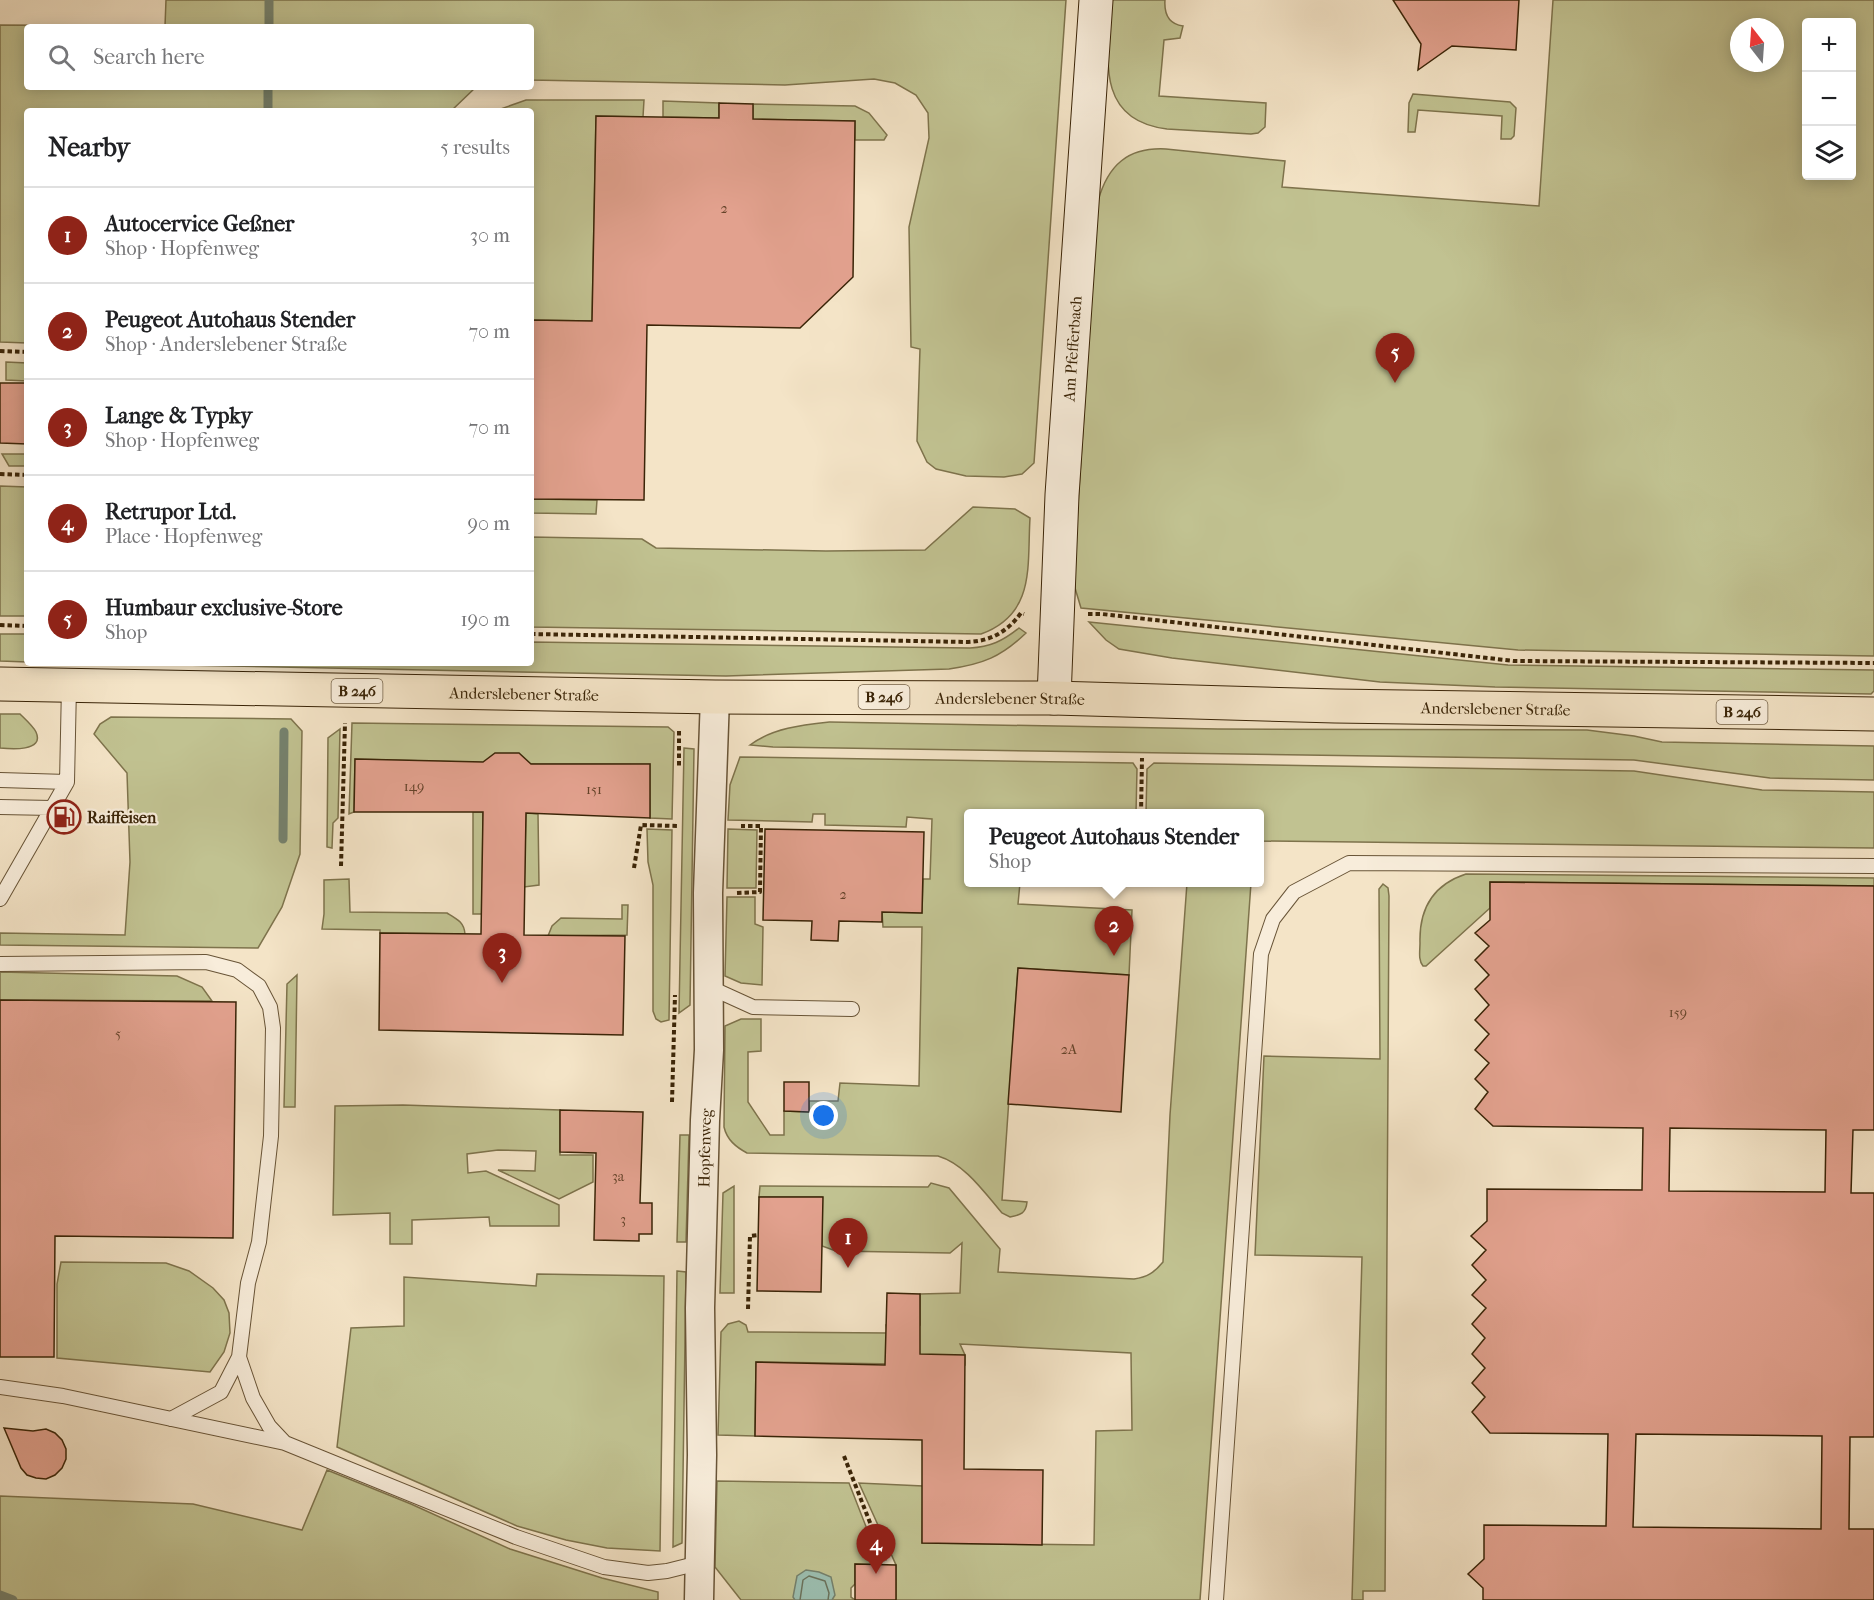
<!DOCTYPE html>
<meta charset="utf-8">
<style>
:root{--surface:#fff;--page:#f2f2f2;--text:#202124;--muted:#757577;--line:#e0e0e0;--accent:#8f2418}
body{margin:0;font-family:"IM FELL French Canon",serif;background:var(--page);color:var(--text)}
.controls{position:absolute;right:18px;top:18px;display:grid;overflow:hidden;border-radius:6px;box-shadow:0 3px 15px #0003}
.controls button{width:54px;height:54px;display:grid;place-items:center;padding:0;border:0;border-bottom:2px solid var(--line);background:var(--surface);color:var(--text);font:30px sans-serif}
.compass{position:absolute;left:1730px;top:18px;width:54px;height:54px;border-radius:50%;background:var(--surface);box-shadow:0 3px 15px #0003;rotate:343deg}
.you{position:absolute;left:824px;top:1116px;width:21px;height:21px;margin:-15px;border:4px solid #fff;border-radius:50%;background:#1a73e8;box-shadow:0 0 0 9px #1a73e833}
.badge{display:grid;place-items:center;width:39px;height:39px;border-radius:50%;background:var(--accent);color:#fff;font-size:20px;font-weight:700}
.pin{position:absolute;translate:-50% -50px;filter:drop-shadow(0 2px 3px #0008)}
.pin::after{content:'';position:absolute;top:32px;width:21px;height:18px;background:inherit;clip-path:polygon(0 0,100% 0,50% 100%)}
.popup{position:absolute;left:964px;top:809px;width:300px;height:78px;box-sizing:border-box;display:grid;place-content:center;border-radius:6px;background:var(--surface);filter:drop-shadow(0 2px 4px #0005);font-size:20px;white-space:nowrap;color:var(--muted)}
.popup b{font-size:22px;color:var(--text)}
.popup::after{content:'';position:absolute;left:50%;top:100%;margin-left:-12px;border:12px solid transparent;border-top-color:var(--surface)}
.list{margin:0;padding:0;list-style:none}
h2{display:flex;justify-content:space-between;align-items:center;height:78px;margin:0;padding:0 24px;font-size:26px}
h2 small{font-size:20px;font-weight:400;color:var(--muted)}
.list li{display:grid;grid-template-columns:39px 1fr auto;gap:18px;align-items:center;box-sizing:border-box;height:96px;padding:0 24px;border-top:2px solid var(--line)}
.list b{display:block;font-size:22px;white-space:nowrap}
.list p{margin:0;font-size:20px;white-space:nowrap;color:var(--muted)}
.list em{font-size:20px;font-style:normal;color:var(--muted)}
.icon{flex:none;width:33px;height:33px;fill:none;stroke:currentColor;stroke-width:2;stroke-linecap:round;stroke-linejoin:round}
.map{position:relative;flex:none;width:1874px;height:1600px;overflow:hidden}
.search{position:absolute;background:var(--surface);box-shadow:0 3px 15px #0003;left:24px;top:24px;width:510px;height:66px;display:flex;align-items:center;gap:15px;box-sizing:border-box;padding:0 21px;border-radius:6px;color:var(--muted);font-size:22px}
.panel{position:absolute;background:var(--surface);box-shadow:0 3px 15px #0003;left:24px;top:108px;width:510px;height:558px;border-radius:6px}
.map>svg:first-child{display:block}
.green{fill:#c1c291;stroke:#7e734c;stroke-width:1.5;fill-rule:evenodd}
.water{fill:#9cbfb1;stroke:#75816d;stroke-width:1.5}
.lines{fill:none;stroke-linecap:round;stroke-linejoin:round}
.shore{stroke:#6b725c;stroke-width:1.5}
.stream{stroke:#75816d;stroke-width:9}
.building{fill:#e2a18e;stroke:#3a2407;stroke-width:1.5;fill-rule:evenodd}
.lane-casing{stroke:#685437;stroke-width:16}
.street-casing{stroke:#685437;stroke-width:31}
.secondary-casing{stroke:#3a2407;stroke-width:35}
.primary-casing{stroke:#3a2407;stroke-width:35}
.path{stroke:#3a2407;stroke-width:4;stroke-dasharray:4.5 3;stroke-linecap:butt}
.lane{stroke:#f8eddb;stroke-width:14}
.street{stroke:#f8eddb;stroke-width:28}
.secondary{stroke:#f8eddb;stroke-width:33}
.primary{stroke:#f4e4c7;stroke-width:33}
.labels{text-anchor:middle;stroke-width:4.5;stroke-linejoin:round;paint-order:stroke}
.number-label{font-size:14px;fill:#644329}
.shield{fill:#f8eddb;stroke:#736047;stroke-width:1.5}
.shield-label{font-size:15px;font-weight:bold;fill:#3a2407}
.street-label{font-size:16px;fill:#3a2407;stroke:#f8eddb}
.poi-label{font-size:16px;font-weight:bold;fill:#3a2407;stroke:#f8eddb;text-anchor:start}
</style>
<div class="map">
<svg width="1874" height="1600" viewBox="0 0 1874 1600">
<rect width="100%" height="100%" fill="#f4e4c7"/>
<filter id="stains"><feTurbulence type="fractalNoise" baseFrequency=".00333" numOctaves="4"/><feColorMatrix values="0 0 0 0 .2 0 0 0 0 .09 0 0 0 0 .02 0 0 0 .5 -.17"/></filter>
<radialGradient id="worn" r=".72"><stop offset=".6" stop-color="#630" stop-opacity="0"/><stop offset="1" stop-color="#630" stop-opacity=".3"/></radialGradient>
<!-- green -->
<path class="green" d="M166,0h900l-32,463 -12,11 -18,3 -38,-1 -30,-7 -9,-7 -10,-21 3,-92 -9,-2 -2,-120 20,-89 -1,-25 -12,-18 -21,-12 -21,-4 -89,6 -254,-5v-53h-504v60h449l-25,24h-424v232l-27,-1v-317l165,1z
M1112,0h53c-1,14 3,24 18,26l-3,12 -16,2 -5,56 107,7 -1,24 -7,6 -7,1 -84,-5c-74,-9 -59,-75 -55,-129z
M1553,0h321v656l-356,-6 -437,-42 -6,-20 -1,-22 24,-365c10,-36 30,-54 68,-52l119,12 -3,26 257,19zM1806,22h46v154h-46zM1739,27h36v36h-36z
M1413,94l97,8 6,6 -2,28 -3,3h-10l1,-23 -84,-6 -3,22h-7l1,-29z
M526,100h118l-1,17 -47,-1 -4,205 -60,-1 -1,-209h-36z
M663,101l56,2v15l-56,-1z
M753,104l102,2 14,7 18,22 -3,5h-29v-19l-102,-2z
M6,362l21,1v18l-21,-1z
M2,454h25v12h-18z
M0,486l27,1v129h-27z
M531,499l66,1 -1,14 -65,-1z
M973,507l42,2 15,9c-3,48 6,96 -49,116l-450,-7v-90l111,2 14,9 170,3 99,-1z
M1089,622l419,43 366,5v21l-3,3 -376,-7 -115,-5 -208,-24 -53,-9 -13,-9z
M1019,628l7,5c-25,24 -43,31 -77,36l-223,7 -649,-13h454v-21l439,6c20,-1 33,-7 49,-20z
M0,634h27v28l-27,-1z
M0,714h20c5,5 13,12 16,18 9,20 -26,17 -36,16z
M111,717l180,2 11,12 -2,123 -18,53 -24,41 -258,-3v-12l125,2 5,-73 -3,-89 -33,-39 6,-10z
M830,722l388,7 369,1 47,6 28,6 212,4v34l-104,-2 -136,-18 -861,-13 -23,-2c23,-17 52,-20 80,-23z
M352,723l316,4 6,5 -2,87 -22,-1v-54h-111l-184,-5 -1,53 -5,2z
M340,729l-2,89 -5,5 -1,25 -5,-1 1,-109z
M684,748l10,1 -4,256 -11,8z
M740,757l393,6 4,6 -1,44 -168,1v68l52,1 -2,21 114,6 -3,65 -111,-7 -16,232 25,2c-1,11 -6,13 -17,15l-8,-4c-18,-21 -37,-49 -64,-57l-191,-3c-11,-6 -20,-13 -23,-26l1,-101 16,-7h20v32l-13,1v50l22,33h14v-24l25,1v-11h29l2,-18 79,3 3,-159h-39l-1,-15 40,1 1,-34h7l2,-60 -25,-2 -1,10 -81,-2v-11h-12l-1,8 -84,-2 2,-35z
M1154,763l480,8 128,19 112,2v56l-614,-7v-27l-114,-1 1,-44z
M473,812h10l-1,102h-9z
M526,813l12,1 1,71 -15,2z
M647,829l25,1 -3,190 -8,2 -5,-3 -3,-8v-126l-5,-23z
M728,829l29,1 -1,58h-29z
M1466,874l408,4v8l-384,-4v26l-64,58h-3c-5,-6 -3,-15 -3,-23 -1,-34 12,-58 46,-69z
M349,879l1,33 97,1c10,6 17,9 18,21l-85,-1v-3l-58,-1 2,-15v-34z
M1187,883h64l-51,717h-304v-35l-37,-82 64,3 -1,57 172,2 2,-114 36,-1 -1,-77 -171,-9 5,11v10l-209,-3 -1,74 -37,-1 3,-103 7,-8 11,-3 7,4 2,7 139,1 -1,-8h34v-31l40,-1 2,-50 -12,10 -114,-2 -14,-5v-49h-63l1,-11 168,1 3,-4 18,5 51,61 -2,23 136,7c13,-2 20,-6 29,-17l7,-147z
M1383,884l5,4 1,8 -4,695h-22v9h-11l10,-343 -107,-2 9,-199 116,3 -1,-170z
M727,897h28v27l8,3 -1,58 -21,-2 -16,-7z
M622,905h6l-1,30 -79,1 4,-10 9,-8 61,1z
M0,972l177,4 25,11 10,14 -212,-1z
M297,975l-2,132h-11l3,-123z
M403,1105l157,5v45h33v27l-34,17 -61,-29 37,1 1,-20 -38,-1 -31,4 1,19 18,-2 73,34v21h-69l-1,-9 -77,3v24h-22v-31l-57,2 2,-109z
M680,1135h9l-3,107h-9z
M734,1186v107h-14l3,-100z
M61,1262l105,1 23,8 24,17 11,12 5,13 1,20 -6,19 -14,20 -153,-14v-74z
M677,1271l9,1 -4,271 -9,4z
M537,1274l127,2 -4,275 -53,-3 -41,-8 -49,-14 -180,-79 14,-119 53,-2v-49l132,9z
M327,1470l84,34 99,45 92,29 56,14v8h-658v-104l193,8 109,26z
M717,1481l132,2 32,82 -26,-1v20l-4,4v9l4,3h-114l-26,-33z"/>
<!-- water -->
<path class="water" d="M806,1570l13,2 12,5 4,18 -3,5h-37l-2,-3 4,-21z"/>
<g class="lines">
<!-- shore -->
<path class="shore" d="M800,1600l3,-20 6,-4 16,5 4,12 -1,7"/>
<!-- stream -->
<path class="stream" d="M269,27v-27
M268,111v-24
M283,839l1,-107
M0,1595l13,5"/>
</g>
<!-- building -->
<path class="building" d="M1393,0h126l-3,50 -64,-4 -34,24 3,-26z
M719,103l34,1v15l102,2 -2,156 -53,51 -153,-3 -3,175 -113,-1v-179l61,1 4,-205 123,2z
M0,383h27v61l-27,-1z
M495,753h24l12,11h119v54l-124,-5 -2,122 101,1 -2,99 -244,-5 1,-97 101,1 2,-122h-129l1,-53 128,3z
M765,829l159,3 -2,81 -40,-1v10l-43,-1 -1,20 -27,-1 1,-19 -49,-1z
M1490,882l384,4v244h-21l-2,63h23v244h-24l-1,92h25v71h-391v-12l-15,-14 16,-15v-34l122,1 2,-92 -118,-1 -18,-21 13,-15 -13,-14 13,-15 -13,-14 13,-16 -13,-14 14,-16 -14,-13 14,-15 -14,-15 14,-15 -15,-14 16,-15v-32l155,1 1,-62 -150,-2 -18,-17 13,-17 -13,-13 14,-16 -14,-13 14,-16 -14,-14 14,-15 -14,-16 14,-14 -14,-15 14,-14 -14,-13 15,-13zM1670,1128l156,2 -1,62 -156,-1zM1636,1434l186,2 -1,93 -188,-2z
M1018,968l111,7 -8,137 -113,-8z
M0,1000l236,2 -3,236 -178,-2 -1,121h-54z
M784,1082h25v30l-25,-1z
M560,1110l83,2 -3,91h12v31h-13v7l-45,-1 2,-87 -36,-1z
M759,1197h64l-2,95 -64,-1z
M887,1293l33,1v60l45,1 -1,114 79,1 -1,75 -120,-2v-103l-167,-4 1,-74 129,3z
M4,1428l29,3 13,-2 9,4 7,7 4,9v10l-4,9 -7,7 -9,4 -10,-1 -9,-3 -6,-7z
M855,1564l41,1v35h-41z"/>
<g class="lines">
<!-- lane casing -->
<g class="lane-casing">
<path id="lane" d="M0,780l67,2 2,-96
M0,807l52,1
M0,899l67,-117
M0,964l206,-2 31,8 22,16 11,21 3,21 -2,108 -12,106 -11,41 -9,74 -18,35 -50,27
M709,987l44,20 99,2
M239,1357l14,41 16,28 16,17
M0,1387l63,9 222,47 231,94 88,30 44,6 19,-2 32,-8
M1216,1600l45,-646 12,-35 21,-27 55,-29 525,3"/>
</g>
<!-- street casing -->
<g class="street-casing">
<g id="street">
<path id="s1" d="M699,1600l3,-145 -2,-147 5,-188 4,-70 -1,-157 7,-196"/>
</g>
</g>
<!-- secondary casing -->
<g class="secondary-casing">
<g id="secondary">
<path id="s2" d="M1054,698l8,-203 34,-495"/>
</g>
</g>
<!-- primary casing -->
<g class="primary-casing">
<g id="primary">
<path id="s3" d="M0,684l715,13 339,1 281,8 539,8"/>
</g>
</g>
<!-- path -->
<path class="path" d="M0,351l27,1
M0,474l27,1
M1088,614h14l412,47 360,2
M0,625l27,1
M531,634l437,8c23,-1 39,-10 53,-29l3,1
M679,731v35
M1141,814l1,-56
M341,866l4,-143
M634,868l7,-43 38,1
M737,893l23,-1 1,-66h-20
M672,1102l3,-107
M748,1309l2,-73 9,-1
M844,1456l41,105"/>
<!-- lane -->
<use href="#lane" class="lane"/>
<!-- street -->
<use href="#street" class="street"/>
<!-- secondary -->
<use href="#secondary" class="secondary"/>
<!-- primary -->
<use href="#primary" class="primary"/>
</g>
<!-- icons -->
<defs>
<g id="fuel-ring" transform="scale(1.725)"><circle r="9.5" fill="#f8eddb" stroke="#8f2418" stroke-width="1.5"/><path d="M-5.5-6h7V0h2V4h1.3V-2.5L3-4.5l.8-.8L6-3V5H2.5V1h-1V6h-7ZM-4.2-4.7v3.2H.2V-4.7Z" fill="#8f2418"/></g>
</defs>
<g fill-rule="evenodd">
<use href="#fuel-ring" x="64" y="817"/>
</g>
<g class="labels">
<!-- number labels -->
<g class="number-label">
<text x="724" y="213">2</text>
<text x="414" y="791">149</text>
<text x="594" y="794">151</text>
<text x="843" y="899">2</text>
<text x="1678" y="1017">159</text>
<text x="118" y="1038">5</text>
<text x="1069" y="1054">2A</text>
<text x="618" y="1181">3a</text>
<text x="623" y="1224">3</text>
</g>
<!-- shield labels -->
<g class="shield">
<rect x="331.5" y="679" width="51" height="24" rx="4.5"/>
<rect x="858.5" y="685" width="51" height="24" rx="4.5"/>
<rect x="1716.5" y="700" width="51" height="24" rx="4.5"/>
</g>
<g class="shield-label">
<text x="357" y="696">B 246</text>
<text x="884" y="702">B 246</text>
<text x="1742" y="717">B 246</text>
</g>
<!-- street labels -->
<g class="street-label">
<text dy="6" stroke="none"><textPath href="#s2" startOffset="350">Am Pfefferbach</textPath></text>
<text dy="6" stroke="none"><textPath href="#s3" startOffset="524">Anderslebener Straße</textPath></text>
<text dy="6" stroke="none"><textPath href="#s3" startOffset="1010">Anderslebener Straße</textPath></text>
<text dy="6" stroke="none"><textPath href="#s3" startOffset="1496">Anderslebener Straße</textPath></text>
<text dy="6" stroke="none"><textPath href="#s1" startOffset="452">Hopfenweg</textPath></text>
</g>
<!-- poi labels -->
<g class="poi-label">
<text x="87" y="823">Raiffeisen</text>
</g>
</g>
<rect width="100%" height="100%" filter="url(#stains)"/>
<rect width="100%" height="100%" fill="url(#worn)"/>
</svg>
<div class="controls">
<button>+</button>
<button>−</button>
<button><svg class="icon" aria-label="layers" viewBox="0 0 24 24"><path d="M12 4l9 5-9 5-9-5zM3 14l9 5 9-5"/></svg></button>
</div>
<svg class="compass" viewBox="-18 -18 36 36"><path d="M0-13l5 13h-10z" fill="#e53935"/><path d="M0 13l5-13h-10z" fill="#757577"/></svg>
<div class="you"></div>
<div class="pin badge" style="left:848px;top:1268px">1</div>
<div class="pin badge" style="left:1114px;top:956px">2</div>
<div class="popup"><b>Peugeot Autohaus Stender</b>Shop</div>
<div class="pin badge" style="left:502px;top:983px">3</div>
<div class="pin badge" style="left:876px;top:1574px">4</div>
<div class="pin badge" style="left:1395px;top:383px">5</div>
<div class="search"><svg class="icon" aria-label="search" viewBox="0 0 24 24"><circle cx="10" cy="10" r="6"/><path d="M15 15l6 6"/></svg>Search here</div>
<section class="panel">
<h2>Nearby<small>5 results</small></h2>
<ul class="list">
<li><span class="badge">1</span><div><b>Autocervice Geßner</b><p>Shop · Hopfenweg</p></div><em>30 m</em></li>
<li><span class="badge">2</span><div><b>Peugeot Autohaus Stender</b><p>Shop · Anderslebener Straße</p></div><em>70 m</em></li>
<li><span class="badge">3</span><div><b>Lange &amp; Typky</b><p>Shop · Hopfenweg</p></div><em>70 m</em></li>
<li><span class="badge">4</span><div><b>Retrupor Ltd.</b><p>Place · Hopfenweg</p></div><em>90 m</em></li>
<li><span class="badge">5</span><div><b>Humbaur exclusive-Store</b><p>Shop</p></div><em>190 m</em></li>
</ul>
</section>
</div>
